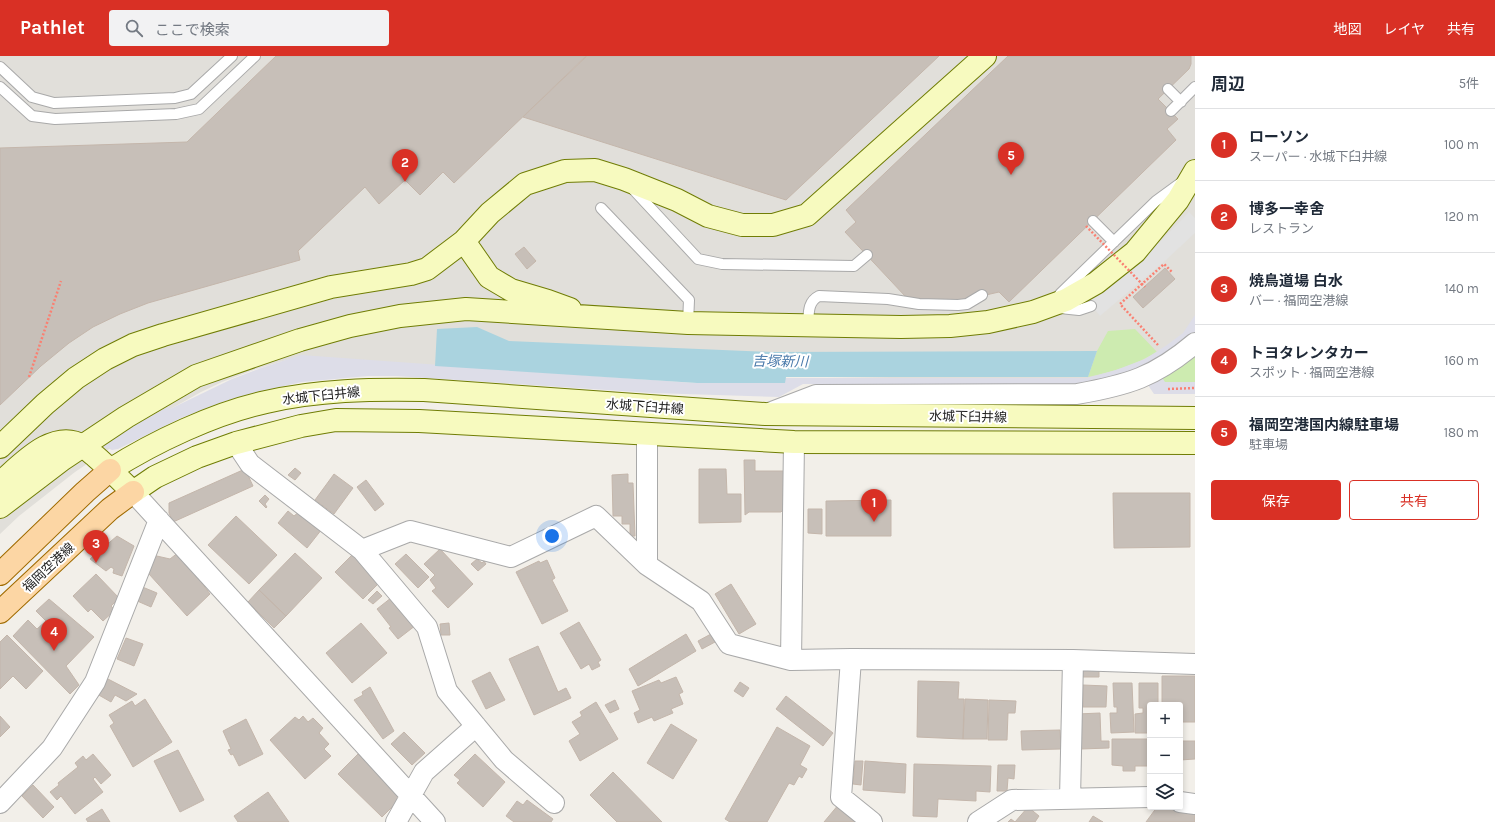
<!DOCTYPE html>
<html lang="ja">
<meta charset="utf-8">
<style>
:root{--surface:#fff;--page:#f2f2f3;--text:#1f2937;--muted:#747a83;--line:#e0e1e3;--accent:#d93025}
body{margin:0;font-family:Karla,"Noto Sans JP",sans-serif;background:var(--page);color:var(--text)}
.controls{position:absolute;right:12px;bottom:12px;display:grid;overflow:hidden;border-radius:4px;box-shadow:0 2px 6px #0003}
.controls button{width:36px;height:36px;display:grid;place-items:center;padding:0;border:0;border-bottom:1px solid var(--line);background:var(--surface);color:var(--text);font:20px sans-serif}
.you{position:absolute;left:552px;top:480px;width:14px;height:14px;margin:-10px;border:3px solid #fff;border-radius:50%;background:#1a73e8;box-shadow:0 0 0 6px #1a73e833}
.badge{display:grid;place-items:center;width:26px;height:26px;border-radius:50%;background:var(--accent);color:#fff;font-size:13px;font-weight:700}
.pin{position:absolute;translate:-50% -33px;filter:drop-shadow(0 1px 2px #0008)}
.pin::after{content:'';position:absolute;top:21px;width:14px;height:12px;background:inherit;clip-path:polygon(0 0,100% 0,50% 100%)}
.list{margin:0;padding:0;list-style:none}
h2{display:flex;justify-content:space-between;align-items:center;height:52px;margin:0;padding:0 16px;font-size:17px}
h2 small{font-size:13px;font-weight:400;color:var(--muted)}
.list li{display:grid;grid-template-columns:26px 1fr auto;gap:12px;align-items:center;box-sizing:border-box;height:72px;padding:0 16px;border-top:1px solid var(--line)}
.list b{display:block;font-size:15px;white-space:nowrap}
.list p{margin:0;font-size:13px;white-space:nowrap;color:var(--muted)}
.list em{font-size:13px;font-style:normal;color:var(--muted)}
.actions{display:flex;gap:8px;padding:12px 16px}
.actions a{flex:1;padding:9px 0;border:1px solid var(--accent);border-radius:4px;text-align:center;font-size:14px;color:var(--accent)}
.actions .main{background:var(--accent);color:#fff}
.icon{flex:none;width:22px;height:22px;fill:none;stroke:currentColor;stroke-width:2;stroke-linecap:round;stroke-linejoin:round}
.map{position:relative;flex:none;width:1195px;height:766px;overflow:hidden}
header{display:flex;align-items:center;gap:24px;box-sizing:border-box;height:56px;padding:0 20px;background:var(--accent);color:#fff}
header strong{font-size:19px}
nav{display:flex;gap:22px;margin-inline-start:auto;font-size:14px}
.search{width:280px;height:36px;background:var(--page);display:flex;align-items:center;gap:10px;box-sizing:border-box;padding:0 14px;border-radius:4px;color:var(--muted);font-size:15px}
main{display:flex}
aside{flex:1;background:var(--surface)}
.map>svg:first-child{display:block}
.airport{fill:#e1dfda}
.grass{fill:#cdebb0}
.parking{fill:#e2e2e2}
.plaza{fill:#dddde8}
.water{fill:#aad3df}
.building{fill:#c7bfb8;stroke:#c4b6ab}
.lines{fill:none;stroke-linecap:round;stroke-linejoin:round}
.lane-casing{stroke:#a9a9a9;stroke-width:12}
.street-casing{stroke:#a9a9a9;stroke-width:22}
.secondary-casing{stroke:#707d05;stroke-width:24}
.primary-casing{stroke:#a06b00;stroke-width:24}
.path{stroke:#fa8072;stroke-width:2.5;stroke-dasharray:2 2;stroke-linecap:butt}
.lane{stroke:#fff;stroke-width:10}
.street{stroke:#fff;stroke-width:20}
.secondary{stroke:#f7fabf;stroke-width:22}
.primary{stroke:#fcd6a4;stroke-width:22}
.path-bridge{stroke:#fa8072;stroke-width:2.5;stroke-dasharray:2 2;stroke-linecap:butt}
.labels{text-anchor:middle;stroke-width:4;stroke-linejoin:round;paint-order:stroke}
.street-label{font-size:13px;fill:#222;stroke:#fff}
.water-label{font-size:14px;font-style:italic;fill:#4a7aab;stroke:#fff}
</style>
<header>
<strong>Pathlet</strong>
<div class="search"><svg class="icon" aria-label="search" viewBox="0 0 24 24"><circle cx="10" cy="10" r="6"/><path d="M15 15l6 6"/></svg>ここで検索</div>
<nav><a>地図</a><a>レイヤ</a><a>共有</a></nav>
</header>
<main>
<div class="map">
<svg width="1195" height="766" viewBox="0 0 1195 766">
<rect width="100%" height="100%" fill="#f2efe9"/>
<!-- airport -->
<path class="airport" d="M0,0h1195v273l-67,41 -54,11 -610,-10 -167,-14 -41,12 -34,13 -21,10 -43,24 -83,56 -56,44 -19,18z"/>
<!-- grass -->
<path class="grass" d="M1135,273l22,23c-22,13 -44,20 -69,25l9,-26 11,-20z
M1195,297v29h-31l-3,-6z"/>
<!-- parking -->
<path class="parking" d="M1189,156l6,6v15l-29,27 -66,56 -12,-15 54,-41z"/>
<!-- plaza -->
<path class="plaza" d="M1195,259v17l-24,21 -33,18 -61,14 -274,-1 -24,13 -127,-4 -256,-17h-28l-66,6 -41,9 -36,10 -44,17 -63,31 -6,1 -9,-4 24,-16 41,-23 2,2 62,-30 29,-11 40,-13 393,28h91v-5h302l29,-8 29,-11 22,-14 16,-12z
M1161,320l4,6h30v12h-41l-6,-9z"/>
<!-- water -->
<path class="water" d="M477,271l32,14 263,11 325,-1 -9,26h-302l-1,6h-88l-262,-17 2,-37z"/>
<!-- building -->
<path class="building" d="M276,0h310l-132,127 -11,-11 -23,23 -15,-15 -26,24 -14,-17 -67,64 2,9 -152,43 -28,11 -27,13 -24,16 -28,23 -41,39v-257l187,-6z
M587,0h352l-153,144 -263,-83z
M1008,0h183v8l-2,5 -31,30 20,20 -11,10 9,11 -167,162 -10,-10 -35,8 -34,1 -25,-5 -60,-64 11,-10 -10,-12z
M524,191l12,14 -9,8 -12,-15z
M1165,212l10,11 -32,29 -10,-11z
M744,404h11v11h30v37l-4,4h-32l-4,3z
M295,412l6,5 -6,7 -7,-5z
M245,413l8,17 -80,36 -4,-9v-10z
M699,413h27l1,25h14v28l-42,1z
M334,418l19,14 -19,26 -19,-14z
M628,418v9h5l2,53h-5v-12h-8v-8h-9l-1,-41z
M366,424l18,24 -9,7 -18,-24z
M1113,437h77v54l-76,1z
M265,439l4,4 -4,5 2,3 -1,1 -7,-7z
M891,444v36h-65v-35z
M808,453h14v25l-14,-1z
M288,455l6,5 5,-4 23,17 -15,19 -29,-25z
M236,460l41,39 -28,29 -41,-39z
M117,480l17,10 -12,30 -9,-3 1,-4 -3,-2 -5,4 -16,-12z
M440,493l33,35 -25,24 -16,-17 4,-3 -6,-8 5,-5 -11,-11z
M179,496l31,42 -23,22 -38,-42 -1,-20 22,5z
M295,497l27,25 -36,38 -27,-26z
M353,498l28,27 -18,18 -28,-27z
M406,498l23,23 -11,11 -23,-24z
M477,503l5,4 2,-2 2,3 -8,7 -7,-7z
M547,504l8,18 -3,2 16,31 -26,13 -26,-52 23,-11 1,2z
M96,518l23,24 -8,8 4,4 -12,11 -12,-12 -3,3 -15,-16z
M731,528l25,40 -17,10 -24,-40z
M140,530l17,7 -6,14 -16,-7z
M259,534l27,26 -12,12 -26,-26z
M377,535l5,5 -9,8 -5,-4z
M396,538l24,28 -22,17 -9,-11 2,-1 -14,-18z
M49,543l45,38 -28,29 13,19 -9,9 -57,-58 15,-16 9,9 9,-8 -10,-10z
M579,566l22,38 -3,2 2,4 -8,4 -3,-6 -8,5 -21,-36z
M361,567l26,30 -35,30 -26,-30z
M449,567l1,12h-9l-1,-11z
M686,578l10,17 -58,35 -9,-17z
M711,578l4,8 -13,7 -4,-8z
M7,579l36,36 -17,18 -13,-13 -13,13v-47z
M126,582l17,6 -9,22 -17,-7z
M538,590l20,46 8,-4 5,10 -37,17 -25,-56z
M1077,611h22v10h-22z
M490,616l15,28 -19,9 -14,-28z
M1162,620h33v46h-15v-17h-18z
M676,621l7,15 -4,2 4,10 -12,5 2,4 -19,8 -2,-4 -14,6 -4,-10 6,-3 -8,-19 27,-11 2,3z
M106,622l31,16 -11,7 -11,-6 -4,7 -14,-8z
M918,625l41,1 -1,17h6l-1,40 -46,-2z
M740,626l9,6 -6,9 -9,-6z
M1113,627h19l2,49 -23,1 -1,-20h7v-6h-3z
M1139,627h19v22h-8v28h-15v-19l8,-1v-5h-4z
M1083,629l24,1 -1,21h-23z
M370,631l24,44 -11,8 -29,-39 9,-5 -1,-3z
M786,640l47,37 -10,13 -47,-37z
M145,643l27,43 -39,25 -23,-41 4,-3 -5,-8 23,-14 3,5z
M965,643l23,1 -1,39h-24z
M615,644l4,9 -9,4 -5,-8z
M989,644l27,1 -1,12h-7l-1,27h-19z
M596,646l22,37 -38,22 -11,-20 11,-7 -8,-12 10,-6 -2,-4z
M1100,657l1,28h8v7l-28,1 -4,-35z
M0,660l10,11 -10,10z
M303,660l5,6 5,-4 10,10 -4,5 10,11 -5,5 7,7 -26,23 -35,-39 25,-23 4,3z
M246,663l17,35 -24,12 -6,-12 -2,1 -3,-5 3,-1 -8,-18z
M671,668l26,16 -24,39 -26,-16z
M777,671l33,19 -10,19 7,4 -5,9 -3,-2 -5,9 -5,-2 -22,39h-37l-5,-3z
M1060,674l1,19 -39,1 -1,-19z
M404,676l21,21 -13,12 -21,-21z
M1112,683h36v27h-13v5h-12v-5l-11,-1z
M1180,685h15v18l-15,1z
M178,694l26,50 -24,12 -26,-51z
M93,698l18,21 -10,9 -6,-7 -2,2 10,13 -28,22 -14,-18 -4,4 -7,-8 9,-7 -1,-2 20,-16 -3,-4 8,-7 3,4z
M358,698l44,43 -20,20 -44,-43z
M475,698l30,28 -22,25 -26,-24 3,-3 -6,-5z
M855,705h8l-2,24 -8,-1z
M865,705l41,3 -1,29 -42,-3z
M914,708l77,2 -1,26 -14,-1v10l-38,-2 -1,18 -24,-1z
M998,709h17l-1,14 -6,-1 -1,13h-10z
M613,716l49,50h-45l-27,-27z
M33,729l21,22 -11,11 -21,-22z
M268,736l21,30h-51l-4,-6z
M527,744l26,19 -2,3h-37l-8,-6 11,-15 6,4z
M839,748l24,18h-39z
M1028,751l11,9 -4,6h-27l3,-3 4,3z
M1157,751l9,1 1,-1h13l15,2v13h-49z
M102,753l8,13h-22l-2,-3z
M1093,760l10,6h-14z"/>
<g class="lines">
<!-- lane casing -->
<g class="lane-casing">
<path id="lane" d="M0,11l32,30 22,6 121,-5 16,-4 41,-38
M0,31l32,29 23,3 121,-5 23,-5 56,-53
M1168,33l13,13
M1171,55l24,-24
M632,132l66,71 24,5 132,2 13,-11
M601,152l88,92 -1,23
M1093,165l21,21
M1060,238l96,-93 26,-19
M1060,252l19,2 12,-4
M808,270c1,-12 -1,-24 11,-30l69,3 31,5 39,1 9,-1 15,-9"/>
</g>
<!-- street casing -->
<g class="street-casing">
<path id="street" d="M769,357l47,-18 261,-1c51,-9 78,-17 118,-51
M647,378v131
M236,387l14,21 112,86 48,-19 101,26 85,-41 51,49 54,36 28,43 62,16 60,-1 -10,138 31,25
M133,436l302,330
M362,494l65,77 20,64 57,69 50,43
M851,603l222,1 122,4
M791,604l3,-218
M1070,743l3,-139
M1180,746l15,2
M0,747l52,-55 43,-66 64,-162
M396,766l28,-50 52,-46
M978,766l34,-22 138,-3"/>
</g>
<!-- secondary casing -->
<g class="secondary-casing">
<path id="secondary" d="M464,185l25,36 22,13 37,11 22,8
M0,391l45,-43 31,-26 29,-19 28,-14 30,-10 168,-48 80,-13 16,-5 37,-28 26,-28 35,-29 40,-13 30,-1 29,9 53,21 31,16 34,9h31l34,-10 178,-159
M110,414c44,-28 105,-57 156,-68 52,-12 105,-13 158,-12l341,24 430,4
M0,427c21,-18 53,-55 83,-37 4,3 8,7 12,10 13,11 25,24 38,36l22,-15 42,-20 39,-14 65,-17 35,-6 83,1 375,21 401,1
M0,451l63,-48 63,-42 70,-41 104,-36 50,-14 50,-10 66,-7 222,14 213,4 49,-1 38,-4 45,-10 33,-12 30,-17 39,-31 43,-52 17,-29"/>
</g>
<!-- primary casing -->
<g class="primary-casing">
<path id="primary" d="M0,518l85,-82 25,-22
M0,556l110,-103 23,-17"/>
</g>
<!-- path -->
<path class="path" d="M1158,289l-38,-41 44,-40 8,8
M29,321l32,-96
M1168,333l27,-1"/>
<!-- lane -->
<use href="#lane" class="lane"/>
<!-- street -->
<use href="#street" class="street"/>
<!-- secondary -->
<use href="#secondary" class="secondary"/>
<!-- primary -->
<use href="#primary" class="primary"/>
<!-- path-bridge -->
<path class="path-bridge" d="M1086,170l59,61"/>
</g>
<g class="labels">
<!-- street labels -->
<g class="street-label">
<text transform="translate(321 339) rotate(-6)" y="5">水城下臼井線</text>
<text transform="translate(645 350) rotate(4)" y="5">水城下臼井線</text>
<text transform="translate(968 360) rotate(1)" y="5">水城下臼井線</text>
<text transform="translate(48 511) rotate(-43)" y="5">福岡空港線</text>
</g>
<!-- water labels -->
<g class="water-label">
<text transform="translate(780 305) rotate(1)" y="5">吉塚新川</text>
</g>
</g>
</svg>
<div class="controls">
<button>+</button>
<button>−</button>
<button><svg class="icon" aria-label="layers" viewBox="0 0 24 24"><path d="M12 4l9 5-9 5-9-5zM3 14l9 5 9-5"/></svg></button>
</div>
<div class="you"></div>
<div class="pin badge" style="left:874px;top:466px">1</div>
<div class="pin badge" style="left:405px;top:126px">2</div>
<div class="pin badge" style="left:96px;top:507px">3</div>
<div class="pin badge" style="left:54px;top:595px">4</div>
<div class="pin badge" style="left:1011px;top:119px">5</div>
</div>
<aside>
<h2>周辺<small>5件</small></h2>
<ul class="list">
<li><span class="badge">1</span><div><b>ローソン</b><p>スーパー · 水城下臼井線</p></div><em>100 m</em></li>
<li><span class="badge">2</span><div><b>博多一幸舍</b><p>レストラン</p></div><em>120 m</em></li>
<li><span class="badge">3</span><div><b>焼鳥道場 白水</b><p>バー · 福岡空港線</p></div><em>140 m</em></li>
<li><span class="badge">4</span><div><b>トヨタレンタカー</b><p>スポット · 福岡空港線</p></div><em>160 m</em></li>
<li><span class="badge">5</span><div><b>福岡空港国内線駐車場</b><p>駐車場</p></div><em>180 m</em></li>
</ul>
<div class="actions"><a class="main">保存</a><a>共有</a></div>
</aside>
</main>
